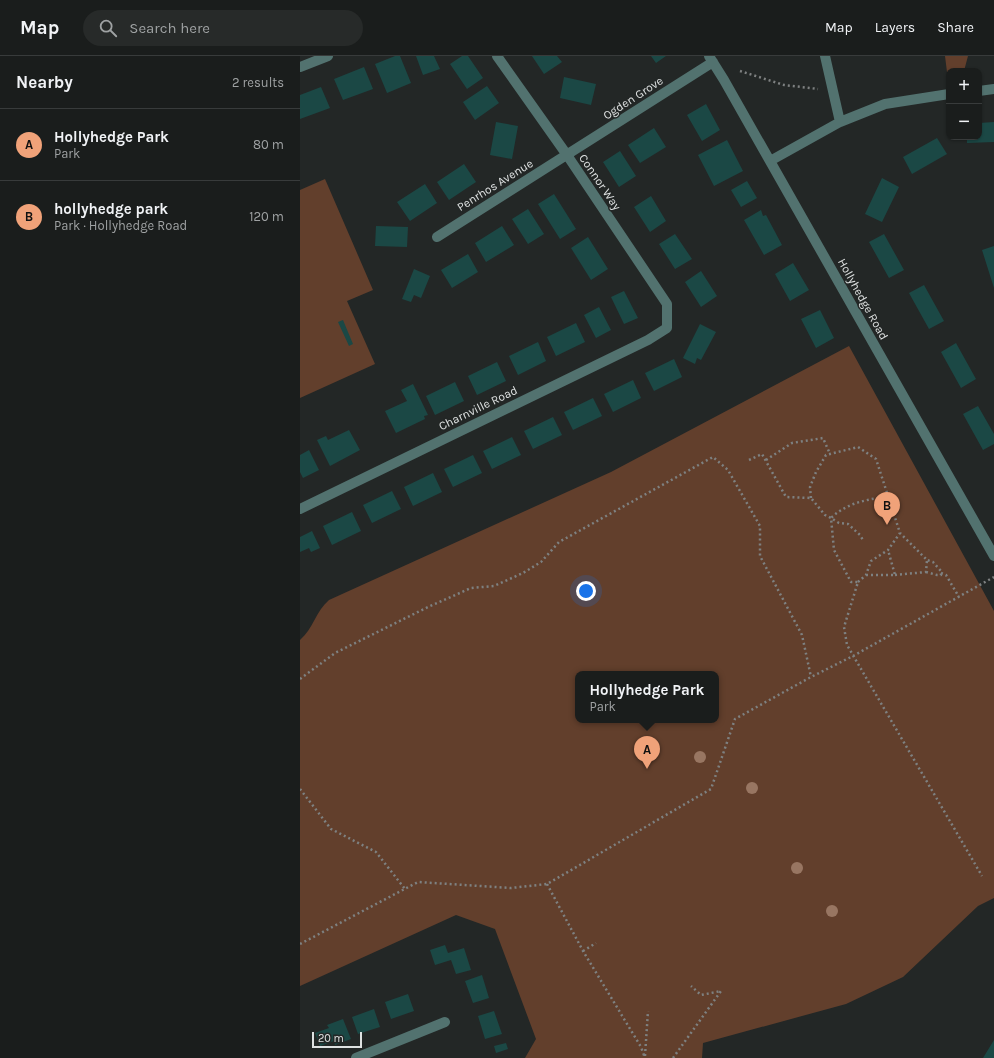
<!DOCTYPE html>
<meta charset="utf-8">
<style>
:root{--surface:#1a1d1c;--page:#272a29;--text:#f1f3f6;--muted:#9fa2a3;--line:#383b3b;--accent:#f0a279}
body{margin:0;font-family:Karla,sans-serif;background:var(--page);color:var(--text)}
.controls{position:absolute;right:12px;top:12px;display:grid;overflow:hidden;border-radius:8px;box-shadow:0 1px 3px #0004}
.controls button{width:36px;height:36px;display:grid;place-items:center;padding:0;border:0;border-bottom:1px solid var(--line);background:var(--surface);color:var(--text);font:20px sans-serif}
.scale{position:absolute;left:12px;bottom:10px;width:50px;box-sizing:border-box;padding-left:4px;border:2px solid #dee1e1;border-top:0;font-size:11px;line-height:14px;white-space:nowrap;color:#dee1e1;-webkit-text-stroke:3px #232726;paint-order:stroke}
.you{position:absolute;left:286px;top:535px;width:14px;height:14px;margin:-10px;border:3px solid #fff;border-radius:50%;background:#1a73e8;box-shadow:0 0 0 6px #1a73e833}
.badge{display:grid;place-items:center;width:26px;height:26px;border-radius:50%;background:var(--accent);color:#111;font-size:13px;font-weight:700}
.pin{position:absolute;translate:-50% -33px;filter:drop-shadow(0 1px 2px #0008)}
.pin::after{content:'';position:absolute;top:21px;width:14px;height:12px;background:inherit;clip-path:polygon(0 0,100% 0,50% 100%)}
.popup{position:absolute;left:275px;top:615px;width:144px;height:52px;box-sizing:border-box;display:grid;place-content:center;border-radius:8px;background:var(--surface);filter:drop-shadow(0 1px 3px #0005);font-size:13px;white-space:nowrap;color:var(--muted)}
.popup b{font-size:15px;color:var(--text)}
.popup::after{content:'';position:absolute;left:50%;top:100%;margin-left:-8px;border:8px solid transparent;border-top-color:var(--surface)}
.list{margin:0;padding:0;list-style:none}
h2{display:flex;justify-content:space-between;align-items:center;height:52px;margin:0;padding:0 16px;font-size:17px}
h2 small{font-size:13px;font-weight:400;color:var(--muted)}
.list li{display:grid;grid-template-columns:26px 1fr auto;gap:12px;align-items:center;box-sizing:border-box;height:72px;padding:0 16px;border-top:1px solid var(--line)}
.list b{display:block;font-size:15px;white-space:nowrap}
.list p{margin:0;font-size:13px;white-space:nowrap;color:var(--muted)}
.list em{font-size:13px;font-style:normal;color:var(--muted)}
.icon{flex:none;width:22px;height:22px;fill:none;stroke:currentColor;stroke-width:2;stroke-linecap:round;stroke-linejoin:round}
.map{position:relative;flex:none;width:694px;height:1002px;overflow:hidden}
header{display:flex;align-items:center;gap:24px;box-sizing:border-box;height:56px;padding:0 20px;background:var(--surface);border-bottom:1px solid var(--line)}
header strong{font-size:19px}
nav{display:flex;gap:22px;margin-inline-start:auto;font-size:14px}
.search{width:280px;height:36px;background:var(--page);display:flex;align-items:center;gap:10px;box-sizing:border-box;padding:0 14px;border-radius:22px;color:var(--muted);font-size:15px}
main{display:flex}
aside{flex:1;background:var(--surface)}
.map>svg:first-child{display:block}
.green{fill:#623f2c;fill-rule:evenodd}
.building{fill:#1b4845}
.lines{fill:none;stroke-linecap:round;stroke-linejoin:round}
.path{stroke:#7e8181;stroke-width:2.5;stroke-dasharray:2 3;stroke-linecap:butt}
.minor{stroke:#52726f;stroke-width:10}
.tree{fill:#987662}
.labels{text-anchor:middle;stroke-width:3;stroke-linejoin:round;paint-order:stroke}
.street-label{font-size:12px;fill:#dee1e1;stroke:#232726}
</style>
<header>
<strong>Map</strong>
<div class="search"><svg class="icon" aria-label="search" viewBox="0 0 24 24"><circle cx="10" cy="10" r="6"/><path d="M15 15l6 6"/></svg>Search here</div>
<nav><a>Map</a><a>Layers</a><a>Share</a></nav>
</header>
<main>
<aside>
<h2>Nearby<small>2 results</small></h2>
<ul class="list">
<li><span class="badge">A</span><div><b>Hollyhedge Park</b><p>Park</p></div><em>80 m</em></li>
<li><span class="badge">B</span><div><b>hollyhedge park</b><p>Park · Hollyhedge Road</p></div><em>120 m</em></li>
</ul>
</aside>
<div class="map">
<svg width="694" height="1002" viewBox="0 0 694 1002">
<rect width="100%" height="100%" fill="#232726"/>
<!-- green -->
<path class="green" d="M645,0h23l-4,15 -17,1z
M25,123l48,111 -26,11 28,63 -75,34v-208z
M549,290l145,265v287l-16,8 -75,71 -57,27 -143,39 -1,15h-177l11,-19 -41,-110 -39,-14 -156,71v-346c13,-11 16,-29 29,-40l282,-128zM278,618h138v46h-138z"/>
<!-- building -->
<path class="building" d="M95,0h5l11,27 -24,10 -12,-29z
M116,0h18l6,13 -17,6z
M162,0h6l15,22 -16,11 -17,-25z
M232,0h25l5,6 -18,12z
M351,0h15l-10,7z
M64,11l9,22 -30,11 -9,-21z
M264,21l32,7 -5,21 -31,-7z
M187,30l12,17 -24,17 -12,-18z
M21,31l9,21 -30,11v-24z
M406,48l14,26 -18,11 -15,-26z
M196,66l22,4 -6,33 -22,-4z
M694,66v20l-27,1v-6h12v-14z
M354,72l12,19 -26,16 -12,-18z
M637,82l10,16 -35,20 -9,-17z
M427,84l16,31 -29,15 -16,-31z
M320,95l16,25 -17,11 -16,-25z
M164,108l12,18 -27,18 -12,-18z
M582,122l17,9 -17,35 -17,-8z
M447,125l10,17 -16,9 -10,-17z
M125,128l12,19 -27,18 -13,-19z
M254,138l22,35 -16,10 -22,-35z
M351,140l15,25 -16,11 -16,-25z
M228,153l16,25 -16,10 -16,-25z
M461,154l2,6 3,-1 16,30 -18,10 -20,-35z
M76,170l32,1 -1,20 -32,-1z
M202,170l12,19 -28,17 -11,-19z
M375,178l17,25 -17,10 -16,-25z
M584,178l20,36 -15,8 -20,-36z
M288,181l20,32 -17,11 -20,-32z
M694,190v42l-12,-38z
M168,198l10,18 -26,16 -11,-18z
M493,207l16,27 -19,11 -15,-27z
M114,213l16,7 -9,22 -7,-3 -3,7 -9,-3z
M401,215l16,25 -16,11 -16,-25z
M624,229l20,36 -15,8 -20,-36z
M324,235l14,27 -14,6 -13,-27z
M299,251l12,23 -15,8 -12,-23z
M520,254l14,28 -18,10 -15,-29z
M43,264l10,24 -4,2 -11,-24z
M276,267l9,19 -29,14 -9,-19z
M400,268l16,8 -15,28 -4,-2 -2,6 -12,-6z
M238,286l8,19 -28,14 -9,-19z
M656,287l20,36 -15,9 -20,-36z
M374,303l8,18 -28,14 -9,-18z
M197,306l9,19 -29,14 -9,-19z
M333,324l8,18 -28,14 -9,-18z
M155,326l9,19 -29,14 -9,-19z
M113,328l15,31 -4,1 1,3 -29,14 -11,-22 22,-10 -6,-11z
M293,342l9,18 -29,14 -9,-18z
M678,350l16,28v10l-11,6 -20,-36z
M253,361l9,18 -29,14 -9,-18z
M49,374l11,20 -30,16 -13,-26 9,-4 2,4z
M212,381l9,18 -29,14 -9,-18z
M9,394l10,20 -16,8 -3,-6v-17z
M173,399l9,18 -29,14 -9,-18z
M133,417l9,19 -29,14 -9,-19z
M92,435l9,18 -29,14 -9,-18z
M52,456l9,19 -29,14 -9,-19z
M12,475l8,17 -9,4 -2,-4 -9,4v-15z
M145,889l3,8 16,-5 7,22 -15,4 -5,-14 -16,5 -5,-15z
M182,919l7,23 -16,5 -8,-22z
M108,938l6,17 -23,8 -6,-17z
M74,953l6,18 -22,7 -6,-17z
M194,955l8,23 -17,5 -7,-23z
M43,963l8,20 -16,6 -1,-4 -14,5 -5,-13 14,-5 -2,-3z
M694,984v18h-11z
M206,987l2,6 -12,4 -2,-7z"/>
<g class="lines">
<!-- path -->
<path class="path" d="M440,15l44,14 34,4
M449,404l13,-6 24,43 25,1 14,17 6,3 3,32 17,32h7l-14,45 3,18 135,231
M466,404l26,-17 31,-5 7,16
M511,442l-1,-11 6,-15 10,-17 32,-8 18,12 12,37c-21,4 -40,6 -57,22l8,5 9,1 12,11 3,5
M626,516l11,3h4v-4l-8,-9 -6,-2
M641,517l5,2 13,22
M566,519h29l-7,-25
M595,519l31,-3 1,-12 -27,-27
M558,526l8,-7 5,-14 17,-11 12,-17 -12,-37
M0,623l35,-26 93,-46 43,-19 23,-2 29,-13 18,-11 18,-20 154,-85 15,13 32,56v30l42,79 9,42
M0,733l31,40 45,23 29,37
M247,828l36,67 58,96 4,11
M0,888l118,-62 93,6 36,-4 164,-95 24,-70 76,-42 42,-21 141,-79
M283,895l13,-8
M345,1000l3,-45
M373,1002l48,-67 -20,4 -10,-9"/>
<!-- minor -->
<path class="minor" d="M409,0l15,24 270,476
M525,0l15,66
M0,11l28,-11
M679,35l15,-2
M470,105l70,-39 45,-18 64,-10
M137,181l276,-175
M0,453l348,-169 19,-12v-24l-100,-149 -70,-99
M56,1002l89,-36"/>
</g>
<!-- trees -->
<g class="tree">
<circle cx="400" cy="701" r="6"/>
<circle cx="452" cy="732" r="6"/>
<circle cx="497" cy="812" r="6"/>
<circle cx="532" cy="855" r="6"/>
</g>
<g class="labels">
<!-- street labels -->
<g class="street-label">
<text transform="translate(333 42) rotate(-33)" y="4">Ogden Grove</text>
<text transform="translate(300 126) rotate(56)" y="4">Connor Way</text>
<text transform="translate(195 129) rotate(-32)" y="4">Penrhos Avenue</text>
<text transform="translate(563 243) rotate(61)" y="4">Hollyhedge Road</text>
<text transform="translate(178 352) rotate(-26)" y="4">Charnville Road</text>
</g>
</g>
</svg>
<div class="controls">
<button>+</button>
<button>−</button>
</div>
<div class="scale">20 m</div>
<div class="you"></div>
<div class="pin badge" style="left:347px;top:713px">A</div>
<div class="popup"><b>Hollyhedge Park</b>Park</div>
<div class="pin badge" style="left:587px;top:469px">B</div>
</div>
</main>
